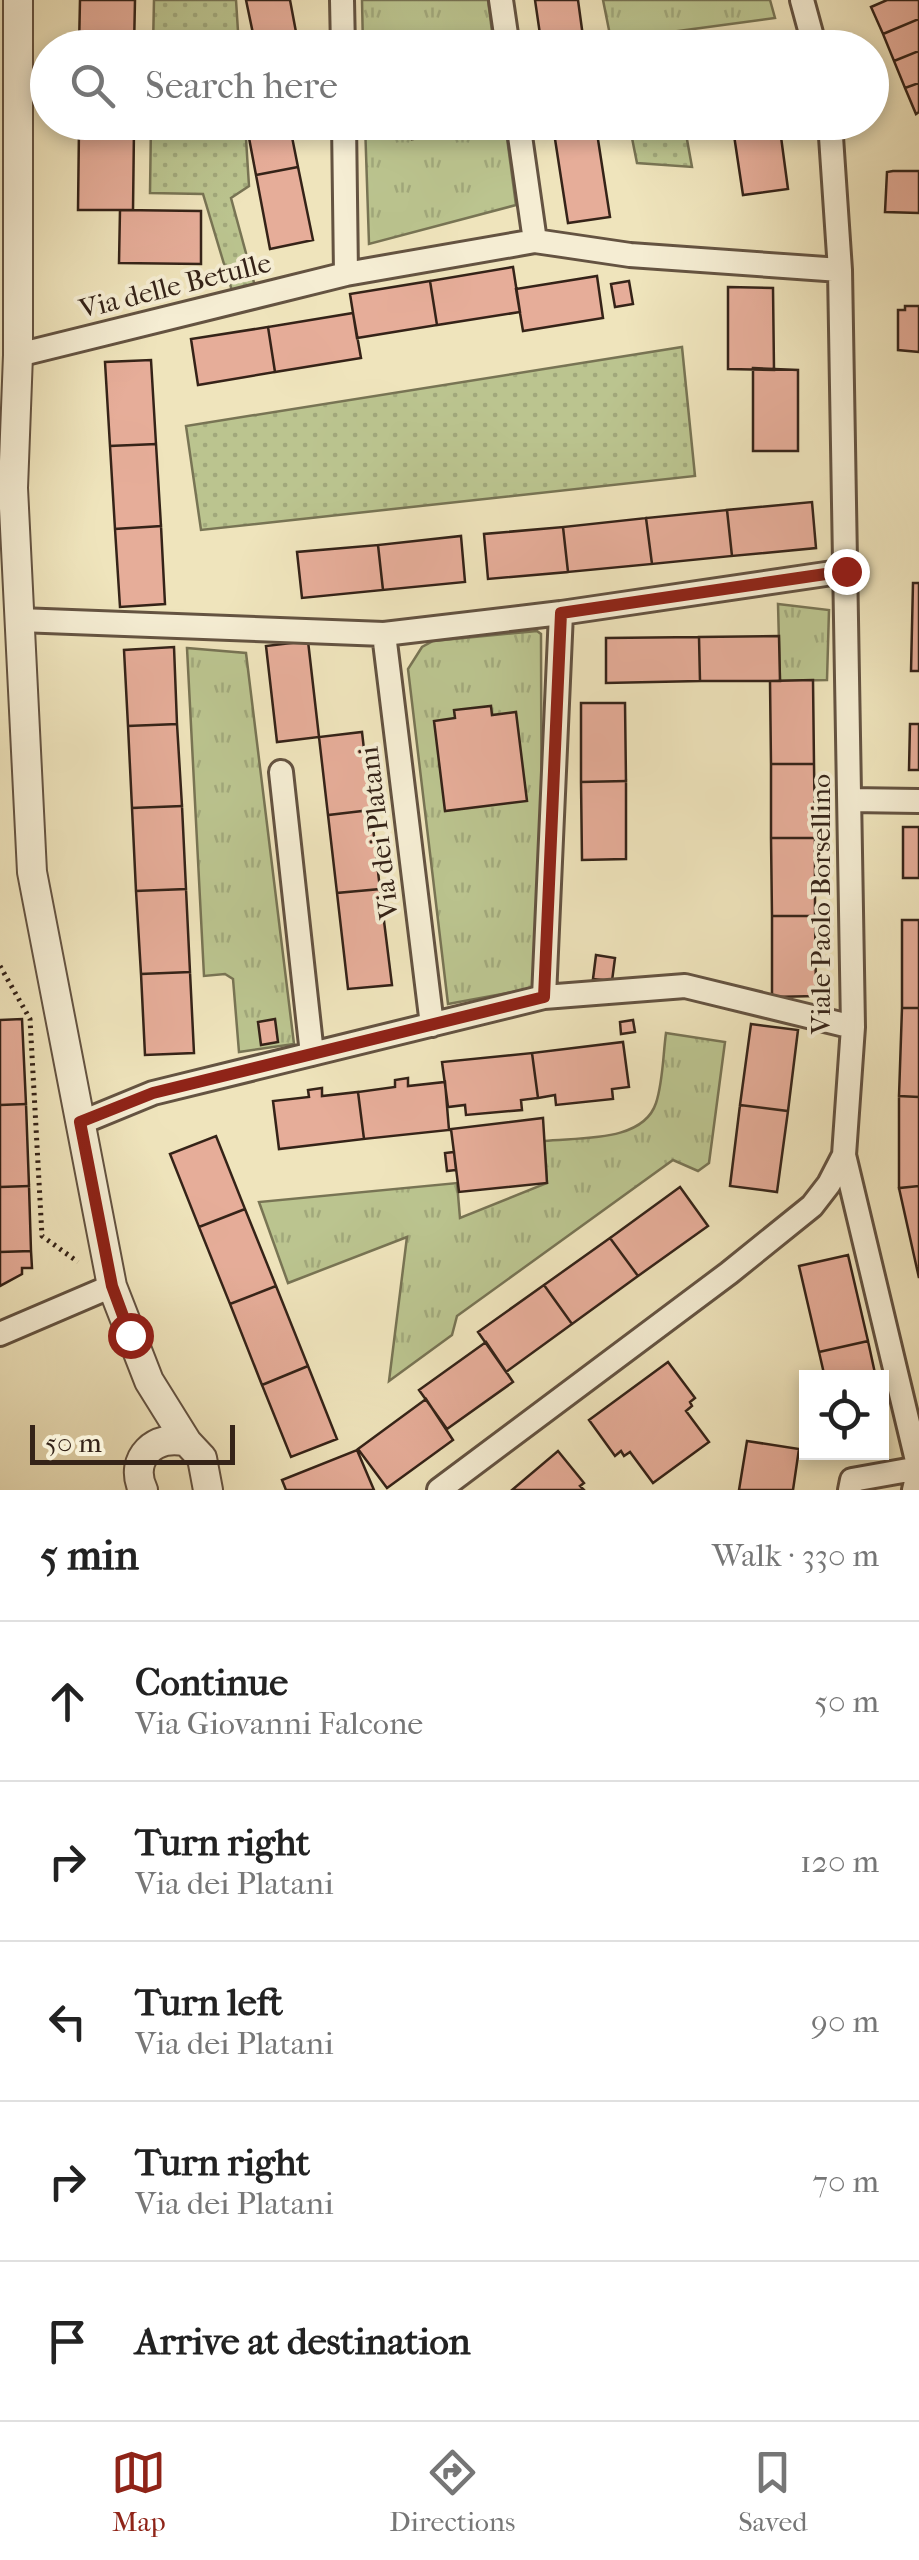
<!DOCTYPE html>
<meta charset="utf-8">
<style>
:root{--surface:#fff;--page:#f2f2f2;--text:#222;--muted:#767676;--line:#e0e0e0;--accent:#8f2418}
body{margin:0;font-family:"IM FELL French Canon",serif;background:var(--page);color:var(--text)}
.controls{position:absolute;right:30px;bottom:30px;display:grid;overflow:hidden;border-radius:0px;box-shadow:0 5px 15px #0003}
.controls button{width:90px;height:90px;display:grid;place-items:center;padding:0;border:0;border-bottom:2px solid var(--line);background:var(--surface);color:var(--text);font:50px sans-serif}
.scale{position:absolute;left:30px;bottom:25px;width:205px;box-sizing:border-box;padding-left:10px;border:5px solid #352318;border-top:0;font-size:28px;line-height:35px;white-space:nowrap;color:#352318;-webkit-text-stroke:8px #f5edd3;paint-order:stroke}
.stop{position:absolute;width:30px;height:30px;margin:-22px;border:8px solid #8f2418;border-radius:50%;background:#fff}
.stop.end{background:#8f2418;border-color:#fff;box-shadow:0 2px 10px #0008}
.list{margin:0;padding:0;list-style:none}
h2{display:flex;justify-content:space-between;align-items:center;height:130px;margin:0;padding:0 40px;font-size:42px}
h2 small{font-size:32px;font-weight:400;color:var(--muted)}
.list li{display:grid;grid-template-columns:65px 1fr auto;gap:30px;align-items:center;box-sizing:border-box;height:160px;padding:0 40px;border-top:2px solid var(--line)}
.list b{display:block;font-size:38px;white-space:nowrap}
.list p{margin:0;font-size:32px;white-space:nowrap;color:var(--muted)}
.list em{font-size:32px;font-style:normal;color:var(--muted)}
.icon{flex:none;width:55px;height:55px;fill:none;stroke:currentColor;stroke-width:2;stroke-linecap:round;stroke-linejoin:round}
.map{position:relative;flex:none;width:919px;height:1490px;overflow:hidden}
.search{position:absolute;background:var(--surface);box-shadow:0 5px 15px #0003;left:30px;right:30px;top:30px;height:110px;display:flex;align-items:center;gap:25px;box-sizing:border-box;padding:0 35px;border-radius:55px;color:var(--muted);font-size:38px}
.sheet{height:930px;background:var(--surface)}
nav{display:flex;justify-content:space-around;align-items:center;box-sizing:border-box;height:140px;border-top:2px solid var(--line);background:var(--surface);font-size:28px;color:var(--muted)}
nav a{display:grid;justify-items:center;gap:5px}
nav .on{color:var(--accent)}
.map>svg:first-child{display:block}
.grass{fill:url(#grass-tufts);stroke:#787454;stroke-width:2.5}
.park{fill:url(#park-dots);stroke:#787454;stroke-width:2.5}
.building{fill:#e6ad99;stroke:#352318;stroke-width:2.5}
.lines{fill:none;stroke-linecap:round;stroke-linejoin:round}
.minor-casing{stroke:#645341;stroke-width:28}
.tertiary-casing{stroke:#645341;stroke-width:32}
.path{stroke:#352318;stroke-width:5;stroke-dasharray:2.5 5;stroke-linecap:butt}
.minor{stroke:#f5edd3;stroke-width:22}
.tertiary{stroke:#f5edd3;stroke-width:28}
.route{stroke:#8f2418;stroke-width:12}
.labels{text-anchor:middle;stroke-width:8;stroke-linejoin:round;paint-order:stroke}
.street-label{font-size:28px;fill:#352318;stroke:#f5edd3}
</style>
<div class="map">
<svg width="919" height="1490" viewBox="0 0 919 1490">
<defs>
<pattern id="grass-tufts" width="24" height="20" patternUnits="userSpaceOnUse" patternTransform="scale(2.5)"><rect width="24" height="20" fill="#bbc48f"/><path d="M3 7l-1-3M5 7V3M7 7l1-3M15 17l-1-3M17 17v-4M19 17l1-3" fill="none" stroke="#a1a87b"/></pattern>
<pattern id="park-dots" width="8" height="8" patternUnits="userSpaceOnUse" patternTransform="scale(2.5)"><rect width="8" height="8" fill="#bbc48f"/><path d="M2 2h.1M6 6h.1" fill="none" stroke="#a1a87b" stroke-width="1.8" stroke-linecap="round"/></pattern>
</defs>
<rect width="100%" height="100%" fill="#efe4bc"/>
<filter id="stains"><feTurbulence type="fractalNoise" baseFrequency=".002" numOctaves="4"/><feColorMatrix values="0 0 0 0 .2 0 0 0 0 .09 0 0 0 0 .02 0 0 0 .5 -.17"/></filter>
<radialGradient id="worn" r=".72"><stop offset=".6" stop-color="#630" stop-opacity="0"/><stop offset="1" stop-color="#630" stop-opacity=".3"/></radialGradient>
<!-- grass -->
<path class="grass" d="M362,0h126l6,47h-131z
M603,0h167l5,18 -164,22z
M365,123h140l11,82 -147,39z
M778,604l51,6 -2,70 -47,1z
M537,631l4,3 1,344 -7,10 -87,16 -40,-335 14,-22 11,-6z
M187,648l59,5 48,391 -55,8 -6,-73 -8,-5 -21,2z
M666,1033l59,9 -16,121 -11,8 -25,-11 -216,156 -5,19 -63,46 18,-144 -119,46 -29,-81 198,-19 3,35 87,-35 -3,-42c34,-4 99,2 112,-38 7,-21 7,-48 10,-70z"/>
<!-- park -->
<path class="park" d="M154,0h82l3,47h-86z
M669,32l3,15h-60l-1,-7z
M151,123h94l4,63 -18,12 25,92 -23,4 -30,-100 -53,-1z
M629,123h55l8,44 -55,-4z
M682,347l13,129 -494,54 -15,-104z"/>
<!-- building -->
<path class="building" d="M80,0h55l-1,48 -55,-1z
M246,0h44l9,48h-43z
M535,0h43l6,44 -42,4z
M887,0h32v19l-36,15 -12,-27z
M919,19v32l-25,10 -11,-27z
M733,32l2,16h-46l-2,-9z
M483,38l1,10h-75z
M919,51v32l-14,5 -11,-27z
M919,83v29l-3,2 -11,-26z
M79,122h55v7l-55,-1z
M246,122h43l9,45 -42,8z
M410,122h85v6l-83,11z
M553,122h43l1,11 -42,6z
M732,122h47l9,67 -45,6z
M79,128l55,1 -1,81h-55z
M597,133l13,84 -42,6 -13,-84z
M298,167l15,73 -43,9 -14,-74z
M893,171h26v42l-34,-1 2,-40z
M120,210l81,1v53l-82,-1z
M513,267l7,45 -83,13 -7,-44z
M597,276l6,42 -80,13 -7,-42z
M430,281l7,44 -80,13 -7,-44z
M629,281l4,23 -18,3 -4,-23z
M728,287l45,1 1,82 -46,-1z
M905,306h14v46l-21,-2v-40h7z
M353,313l8,45 -86,14 -7,-45z
M268,327l7,45 -77,13 -7,-46z
M151,360l5,84 -46,2 -5,-84z
M753,368l45,2v81h-45z
M156,444l5,82 -46,3 -5,-83z
M812,502l4,46 -84,8 -5,-46z
M727,510l5,46 -80,8 -6,-46z
M646,518l6,46 -84,8 -5,-45z
M161,526l4,78 -45,3 -5,-78z
M563,527l5,45 -80,7 -4,-45z
M461,536l4,46 -82,8 -5,-45z
M378,545l5,45 -81,8 -5,-46z
M913,583h6v88h-8z
M779,636l1,45h-80l-1,-44z
M699,637l1,44 -94,2v-45z
M308,641l11,96 -42,5 -11,-96z
M174,647l3,77 -49,2 -4,-76z
M813,680l1,84h-43l-1,-83z
M581,703h44l1,78 -45,1z
M491,706l1,9 24,-3 11,89 -82,10 -11,-90 21,-3 -1,-8z
M177,724l5,82 -50,2 -4,-82z
M910,724h9v46h-10z
M362,732l9,78 -43,5 -9,-78z
M771,764h43l1,74h-44z
M626,781v78l-44,1 -1,-78z
M182,806l4,83 -50,2 -4,-83z
M371,810l9,79 -43,4 -9,-78z
M903,827h16v51h-16z
M771,838h44v78h-43z
M186,889l4,83 -49,2 -5,-83z
M380,889l12,96 -44,4 -11,-96z
M772,916h43l1,80 -44,1z
M902,920h17v88h-17z
M596,955l19,3 -3,23 -19,-2z
M190,972l4,81 -49,2 -4,-81z
M902,1008h17v89l-20,-1z
M22,1019l4,85 -26,1v-85z
M275,1019l3,23 -17,3 -3,-23z
M633,1020l2,12 -14,2 -1,-12z
M751,1024l47,6 -10,81 -48,-6z
M623,1042l6,45 -17,2 1,10 -57,6 -1,-10 -17,3 -6,-45z
M532,1053l6,45 -17,2 1,10 -56,5 -1,-10 -17,2 -6,-45z
M408,1078v8l37,-4 4,48 -85,9 -6,-47 37,-5v-7z
M322,1088v8l36,-4 6,47 -85,10 -6,-48 36,-4 -1,-7z
M899,1096l20,1v89l-20,2z
M26,1104l3,82 -29,1v-82z
M740,1105l48,6 -11,81 -47,-6z
M543,1118l4,65 -88,9 -8,-63z
M216,1136l29,73 -46,18 -29,-73z
M454,1152l2,18 -9,1 -2,-18z
M29,1186l2,65 -31,1v-65z
M919,1186v92l-20,-90z
M680,1187l28,39 -70,50 -28,-38z
M245,1209l31,77 -46,18 -31,-77z
M610,1238l28,38 -66,48 -28,-39z
M31,1251l1,17h-10v6l-22,12v-34z
M848,1255l20,86 -49,11 -20,-86z
M544,1285l28,39 -66,48 -28,-40z
M276,1286l32,80 -46,19 -32,-81z
M868,1341l8,37h-51l-6,-26z
M486,1342l27,40 -66,47 -28,-39z
M668,1362l27,36 -5,4 2,4 -6,5 23,31 -56,41 -23,-31 -6,4 -3,-5 -6,5 -26,-36z
M308,1366l29,73 -46,18 -29,-72z
M426,1399l27,41 -66,48 -29,-39z
M747,1441l52,8 -6,41h-54z
M357,1450l17,40h-88l-4,-10z
M558,1451l26,32 -4,3 4,4h-72z"/>
<g class="lines">
<!-- minor casing -->
<g class="minor-casing">
<path id="minor" d="M342,0l1,48
M501,0l7,48
M802,0l13,48
M344,122l2,152
M518,122l17,119
M18,355l328,-81 189,-33 95,14 210,15
M19,620l365,14 177,-21 285,-42
M384,634l48,391
M281,772l31,282
M850,800l69,1
M544,997l17,-384
M80,1123l73,-30 391,-96 141,-11 168,41
M844,1155l75,314 -5,21
M0,1334l112,-48
M439,1490l290,-217 83,-67 17,-22 15,-29 9,-128 -13,-757 -10,-148
M850,1490l2,-10 67,-12"/>
</g>
<!-- tertiary casing -->
<g class="tertiary-casing">
<path id="tertiary" d="M18,0v355l-5,133 19,384 80,414 37,95 38,61 15,16 6,32
M143,1490c-15,-32 13,-57 44,-48"/>
</g>
<!-- path -->
<path class="path" d="M0,966l30,53 12,217 36,26"/>
<!-- minor -->
<use href="#minor" class="minor"/>
<!-- tertiary -->
<use href="#tertiary" class="tertiary"/>
</g>
<g class="lines">
<!-- route -->
<path class="route" d="M130,1335l-18,-49 -32,-164 73,-29 391,-96 17,-384 285,-42"/>
</g>
<g class="labels">
<!-- street labels -->
<g class="street-label">
<text transform="translate(175 285) rotate(-14)" y="10">Via delle Betulle</text>
<text transform="translate(378 833) rotate(-97)" y="10">Via dei Platani</text>
<text transform="translate(820 904) rotate(-90)" y="10">Viale Paolo Borsellino</text>
</g>
</g>
<rect width="100%" height="100%" filter="url(#stains)"/>
<rect width="100%" height="100%" fill="url(#worn)"/>
</svg>
<div class="controls">
<button><svg class="icon" aria-label="locate" viewBox="0 0 24 24"><circle cx="12" cy="12" r="6"/><path d="M12 2v4M12 18v4M2 12h4M18 12h4"/></svg></button>
</div>
<div class="scale">50 m</div>
<div class="stop" style="left:130px;top:1335px"></div>
<div class="stop end" style="left:846px;top:571px"></div>
<div class="search"><svg class="icon" aria-label="search" viewBox="0 0 24 24"><circle cx="10" cy="10" r="6"/><path d="M15 15l6 6"/></svg>Search here</div>
</div>
<section class="sheet">
<h2>5 min<small>Walk · 330 m</small></h2>
<ul class="list">
<li><svg class="icon" aria-label="ahead" viewBox="0 0 24 24"><path d="M12 20V5M6 11l6-6 6 6"/></svg><div><b>Continue</b><p>Via Giovanni Falcone</p></div><em>50 m</em></li>
<li><svg class="icon" aria-label="right" viewBox="0 0 24 24"><path d="M7 20v-9h11M14 6l5 5-5 5"/></svg><div><b>Turn right</b><p>Via dei Platani</p></div><em>120 m</em></li>
<li><svg class="icon" aria-label="left" viewBox="0 0 24 24"><path d="M17 20v-9H6M10 6l-5 5 5 5"/></svg><div><b>Turn left</b><p>Via dei Platani</p></div><em>90 m</em></li>
<li><svg class="icon" aria-label="right" viewBox="0 0 24 24"><path d="M7 20v-9h11M14 6l5 5-5 5"/></svg><div><b>Turn right</b><p>Via dei Platani</p></div><em>70 m</em></li>
<li><svg class="icon" aria-label="arrive" viewBox="0 0 24 24"><path d="M6 21V4h12l-3 4 3 4H6"/></svg><div><b>Arrive at destination</b></div></li>
</ul>
</section>
<nav>
<a class="on"><svg class="icon" aria-label="map" viewBox="0 0 24 24"><path d="M3 6l6-2 6 2 6-2v14l-6 2-6-2-6 2zM9 4v14M15 6v14"/></svg>Map</a>
<a><svg class="icon" aria-label="directions" viewBox="0 0 24 24"><path d="M12 3l9 9-9 9-9-9zM9 14v-3h6M13 9l2 2-2 2"/></svg>Directions</a>
<a><svg class="icon" aria-label="saved" viewBox="0 0 24 24"><path d="M7 4h10v16l-5-4-5 4z"/></svg>Saved</a>
</nav>
